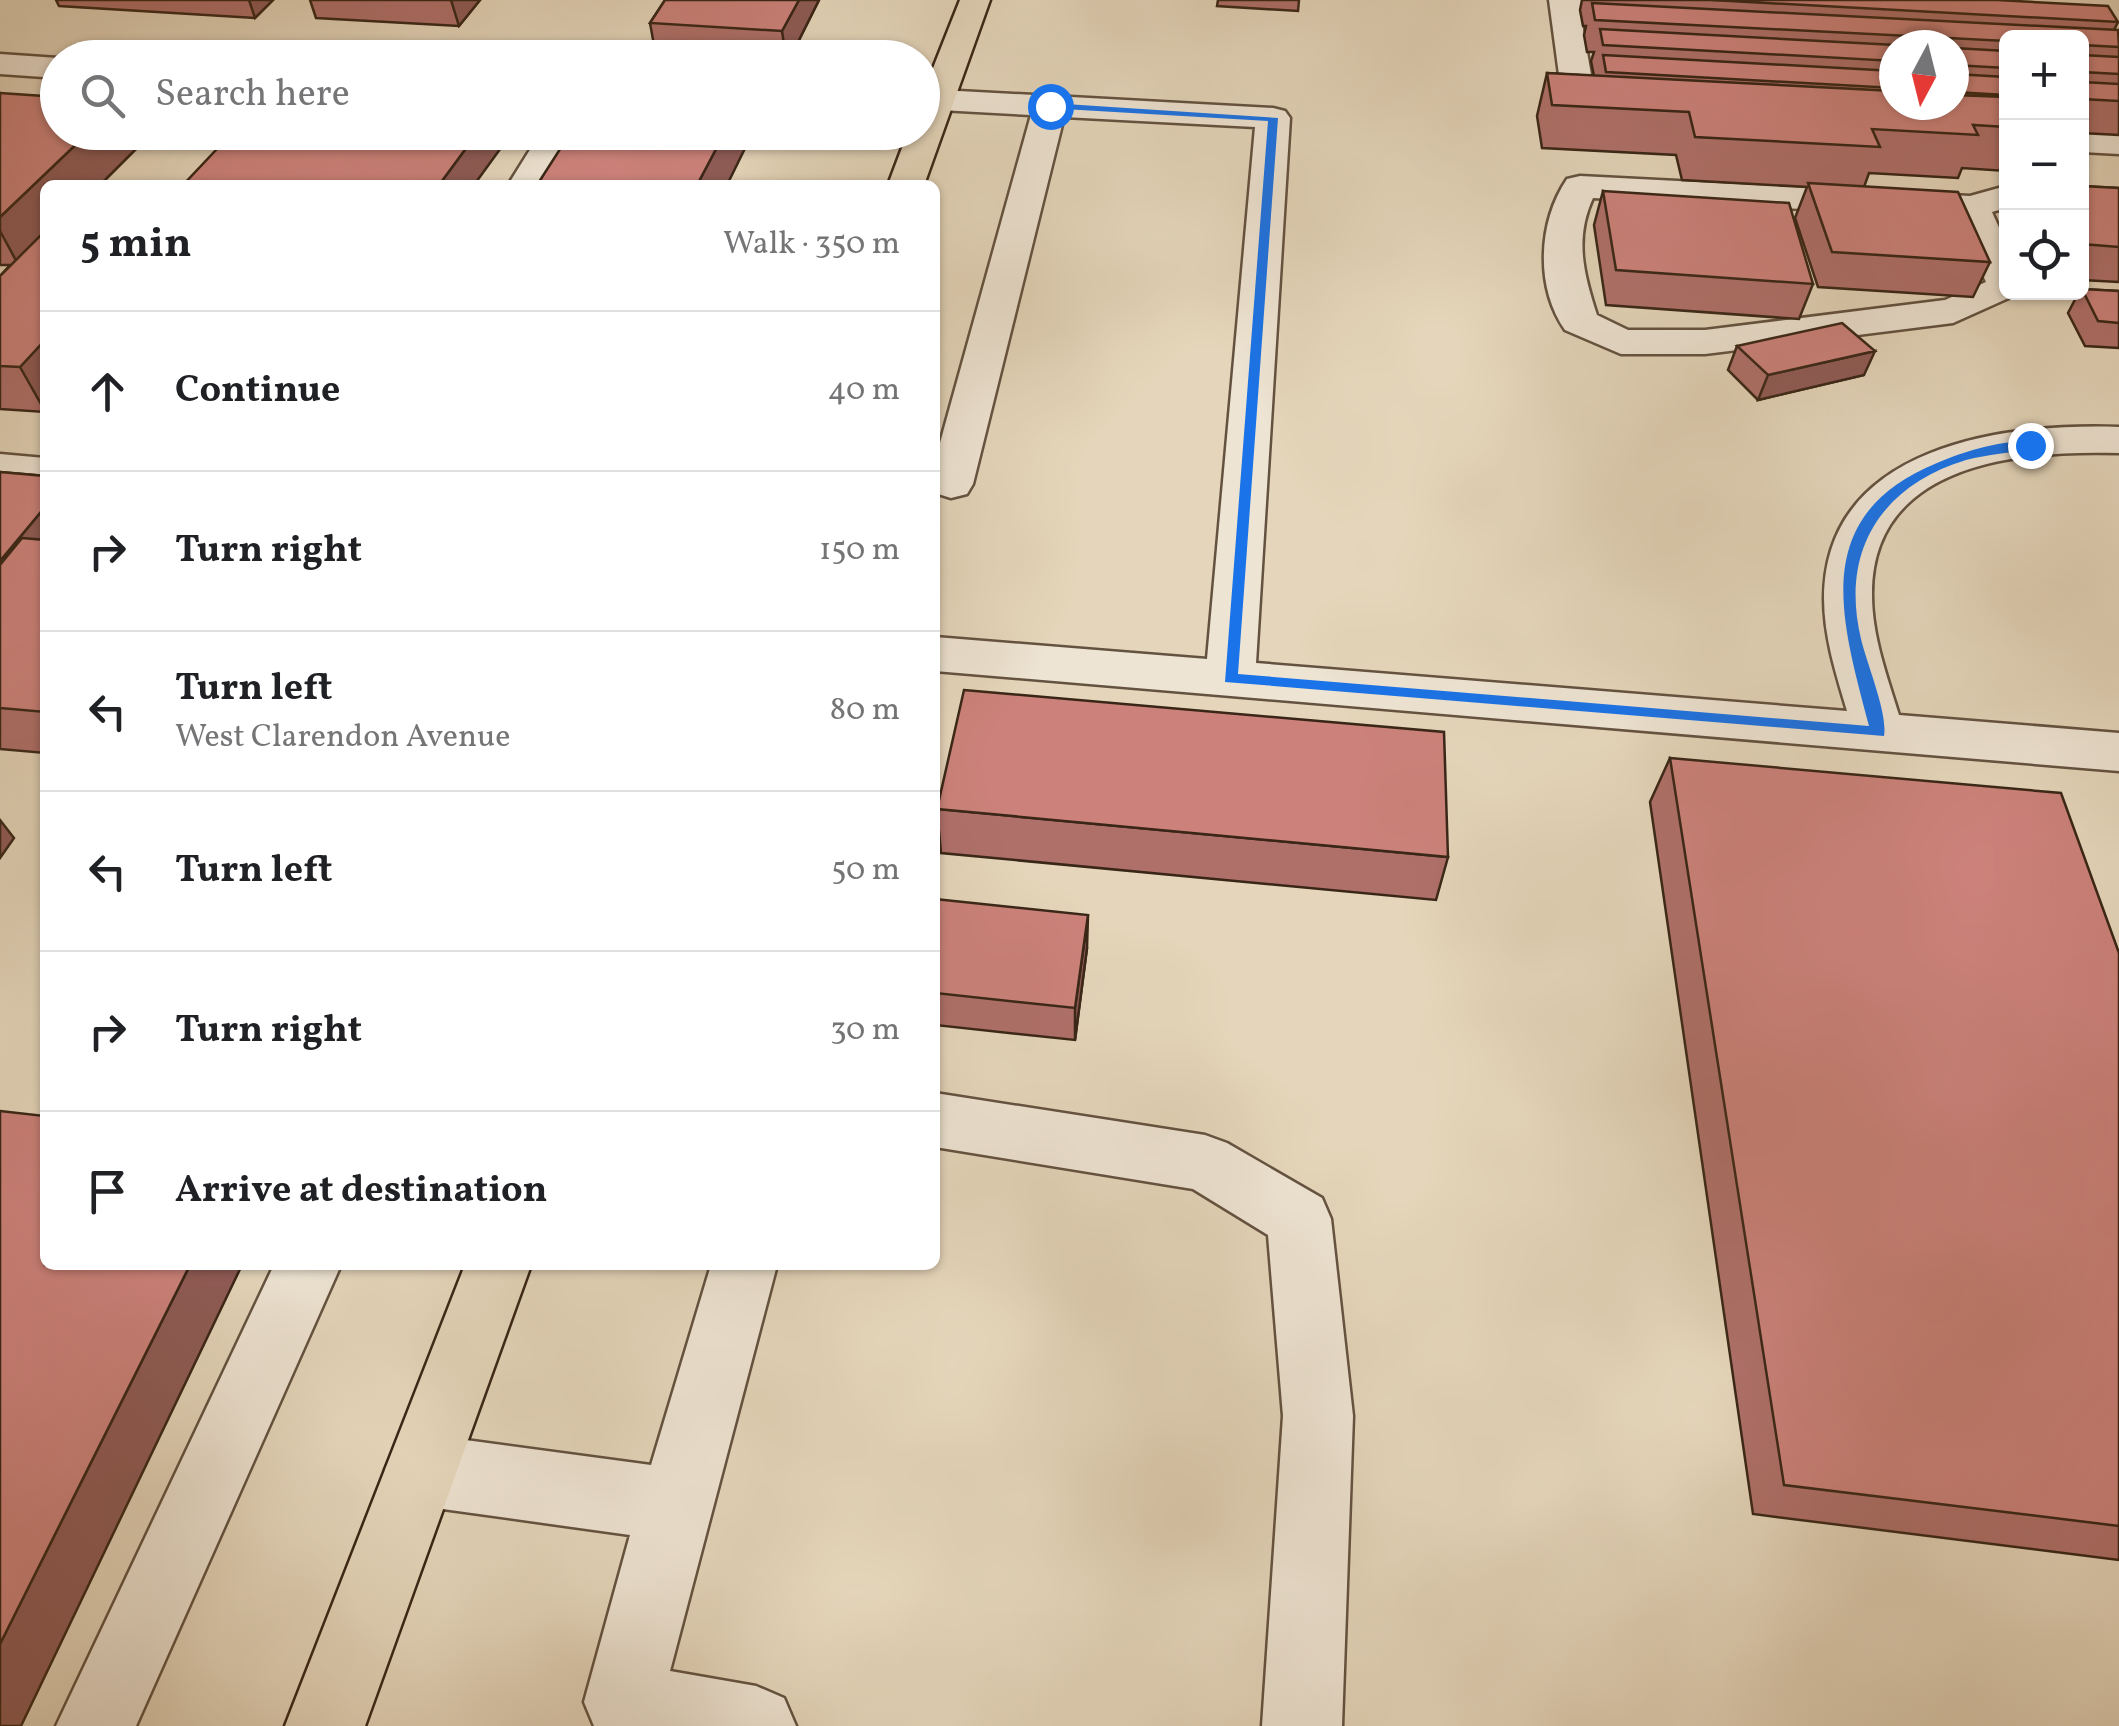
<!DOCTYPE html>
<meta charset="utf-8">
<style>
:root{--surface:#fff;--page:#f2f2f2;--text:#202124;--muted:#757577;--line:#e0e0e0}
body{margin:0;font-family:Vollkorn,serif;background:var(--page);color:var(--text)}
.controls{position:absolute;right:30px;top:30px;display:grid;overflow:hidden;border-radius:15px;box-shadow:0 2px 8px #0004}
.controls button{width:90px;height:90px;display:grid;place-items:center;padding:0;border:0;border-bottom:2px solid var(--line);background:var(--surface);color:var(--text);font:50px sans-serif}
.compass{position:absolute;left:1879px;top:30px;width:90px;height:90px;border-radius:50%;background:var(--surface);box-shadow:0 2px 8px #0004;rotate:187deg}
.stop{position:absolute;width:30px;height:30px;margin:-22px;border:8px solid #1a73e8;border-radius:50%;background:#fff}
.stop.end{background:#1a73e8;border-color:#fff;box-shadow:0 2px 10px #0008}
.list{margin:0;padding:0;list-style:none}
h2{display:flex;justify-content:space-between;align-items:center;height:130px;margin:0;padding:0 40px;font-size:42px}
h2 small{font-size:32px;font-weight:400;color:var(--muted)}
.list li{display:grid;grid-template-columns:65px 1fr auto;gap:30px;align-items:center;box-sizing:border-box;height:160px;padding:0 40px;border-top:2px solid var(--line)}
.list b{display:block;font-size:38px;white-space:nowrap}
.list p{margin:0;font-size:32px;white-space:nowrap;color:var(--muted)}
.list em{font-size:32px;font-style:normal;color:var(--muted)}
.icon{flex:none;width:55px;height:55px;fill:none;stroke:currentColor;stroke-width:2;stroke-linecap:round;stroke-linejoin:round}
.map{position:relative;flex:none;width:2119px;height:1726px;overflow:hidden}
.search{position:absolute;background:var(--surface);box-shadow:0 2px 8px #0004;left:40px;top:40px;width:900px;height:110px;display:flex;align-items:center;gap:25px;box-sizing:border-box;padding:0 35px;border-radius:55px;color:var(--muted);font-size:38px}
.panel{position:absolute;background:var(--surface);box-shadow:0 2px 8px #0004;left:40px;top:180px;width:900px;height:1090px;border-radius:15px}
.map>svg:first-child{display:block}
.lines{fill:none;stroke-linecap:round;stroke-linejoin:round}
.minor-casing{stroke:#645240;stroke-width:5}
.major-casing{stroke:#392617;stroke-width:5}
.minor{fill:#eee4d3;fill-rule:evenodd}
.major{fill:#e5d6bb;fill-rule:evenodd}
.wall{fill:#af706a;stroke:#392617;stroke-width:2.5;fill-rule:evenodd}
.shaded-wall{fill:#8f5b56;stroke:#392617;stroke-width:2.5}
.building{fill:#cc827b;stroke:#392617;stroke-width:2.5}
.route{fill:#1a73e8}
</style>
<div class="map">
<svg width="2119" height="1726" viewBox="0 0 2119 1726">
<rect width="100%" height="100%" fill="#e5d6bb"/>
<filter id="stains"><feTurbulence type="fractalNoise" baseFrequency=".002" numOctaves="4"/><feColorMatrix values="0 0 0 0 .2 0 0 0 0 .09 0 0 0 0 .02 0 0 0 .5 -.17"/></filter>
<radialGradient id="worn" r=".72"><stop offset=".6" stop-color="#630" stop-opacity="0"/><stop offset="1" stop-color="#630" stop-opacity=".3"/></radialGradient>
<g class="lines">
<!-- minor casing -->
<g class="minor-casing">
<path id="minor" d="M1549,0h117l7,7 -5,7 -11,2 -77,-4 16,91 36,4 5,7 -5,7 -12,3 -51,-5 -5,-7z
M0,54l58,4v20l-58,-4z
M922,89l351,19 12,3 5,7 -34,545 591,48c-11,-37 -23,-74 -23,-113 1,-152 178,-175 295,-171v26c-101,-3 -248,10 -247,142 0,41 15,81 27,120l220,18v38l-1184,-100v-34l272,22 48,-532 -191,-10 -91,367 -6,10 -16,4 -16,-5v-32l96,-346 -109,-6z
M541,132h35l-32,53h-36z
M2082,132l37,2v20l-37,-2z
M1580,176l390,20 36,-10v22l-14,4 14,31v49h16l-69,31 -248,31h-84l-56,-24c-30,-43 -27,-108 2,-151zM1593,198l364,19 29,65 -41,18 -240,30h-77l-31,-15c-13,-40 -23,-76 -4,-117z
M0,454l45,4v28l-45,-4z
M935,1093l270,42 22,8 95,55 9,21 22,197 -11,310h-80l21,-310 -15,-181 -75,-46 -258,-42z
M274,1265h67l-205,461h-80z
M711,1265h66l-107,406 86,15 28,12 12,28h-202l-10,-24 46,-167 -209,-29 -25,-11 -11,-25 11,-25 25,-11 230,31z"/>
</g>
<!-- major casing -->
<g class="major-casing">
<path id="major" d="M960,0h30l-66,185h-36l20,-53h14v-36z
M465,1265h66l-166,461h-80z"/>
</g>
<!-- minor -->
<use href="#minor" class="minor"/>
<!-- major -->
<use href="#major" class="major"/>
</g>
<!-- wall -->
<path class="wall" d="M56,0h217l-18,18 -196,-12z
M310,0h170l-21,26 -143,-8z
M665,0h154l-29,58h-108l-26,-2 -6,-33z
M1218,0h81l-1,11 -81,-5z
M1582,0h415l121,22 -4,8 5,1v104l-37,-2v-95h-76v133l-44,-3 -4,10 -89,-5 -5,14 126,75 -17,35 -155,-10 -23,-69 12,-31 -125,-7 -6,-25 -134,-7 -5,-32 10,-43 47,3 -3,-15 3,-9h-7l-3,-17 2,-9h-3l-3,-16zM1894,45h60v60h-60z
M0,93l141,51 -41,41h-55v227l-45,-3v-133l10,-11h-10z
M2082,186l37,2v94l-37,-2z
M1603,191l210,93 -14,35 -193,-14 -12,-80z
M2082,289l37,2v57l-34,-2 -17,-33 11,-21h3z
M1737,346l127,29 -106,25 -30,-30z
M0,472l45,4v277l-45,-4z
M1670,758l449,195v607l-366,-46 -103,-712z
M937,809l511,48 -12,43 -495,-47z
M935,899l152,49 -12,92 -140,-15z"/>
<!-- shaded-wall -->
<path class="shaded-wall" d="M249,0h24l-18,18z
M451,0h29l-21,26z
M799,0h20l-29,58h-4l-4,-27z
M89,132h47l5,12 -41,41h-55v55l-26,26 -19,-35v-14z
M478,132l33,2 -37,51h-35z
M725,132h28l-26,53h-30z
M45,340v71l-25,-44z
M1875,351l-11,24 -106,25 10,-25z
M45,507v81l-45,56v-83z
M0,820l14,18 -14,20z
M1088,915l-1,33 -12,92v-32z
M190,1265h52l-221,461h-21v-82z"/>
<!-- building -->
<path class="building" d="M665,0h134l-17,31 -132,-8z
M1712,0h285l111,6 10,16z
M1592,3l526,27 1,17 -37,-2v-7h-76v3l-411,-21z
M1600,29l295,16 -1,16 -291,-16z
M1954,48l52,3v17l-52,-3z
M1603,55l291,16v17l-288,-16z
M2082,55l37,2v17l-37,-2z
M1547,73l347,18v14h60v-10l52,2v30l-33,-2 5,10 -106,-6 8,18 -185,-10 -6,-25 -137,-7z
M1954,74l52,3v18l-52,-3z
M2082,82l37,2v17l-37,-2z
M0,93l58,4v35h31l-89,85z
M233,132h245l-39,53h-256z
M571,132h154l-28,53h-160z
M1808,183l150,9 32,70 -158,-10z
M2082,186l37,2v59l-37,-3z
M1603,191l186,12 24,81 -197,-14z
M45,231v109l-25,27 -20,-1v-90z
M2082,289l37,2v32l-21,-2z
M1842,323l33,28 -107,24 -31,-29z
M0,472l45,4v31l-45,54z
M22,538l23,2v172l-45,-4v-143z
M964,690l480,42 4,125 -511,-48z
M1670,758l391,35 58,160v573l-335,-41z
M935,899l153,16 -13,93 -140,-15z
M0,1111l45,5v149h145l-190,379z"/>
<!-- route -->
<path class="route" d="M1050,103l228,15 -40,556 631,52c-28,-107 -61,-210 68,-263 28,-12 67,-24 98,-21v6c-23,5 -47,6 -69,12 -85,26 -126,91 -105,179 6,25 27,75 23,97l-659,-54 43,-561 -222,-13z"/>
<rect width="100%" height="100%" filter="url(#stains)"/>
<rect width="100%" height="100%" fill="url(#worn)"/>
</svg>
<div class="controls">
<button>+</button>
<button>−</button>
<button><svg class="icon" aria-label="locate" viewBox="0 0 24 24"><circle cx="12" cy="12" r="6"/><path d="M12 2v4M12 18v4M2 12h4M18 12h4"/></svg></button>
</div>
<svg class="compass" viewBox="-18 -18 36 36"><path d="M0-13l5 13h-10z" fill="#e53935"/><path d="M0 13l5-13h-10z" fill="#757577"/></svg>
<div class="stop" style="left:1050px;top:106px"></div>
<div class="stop end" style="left:2030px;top:445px"></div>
<div class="search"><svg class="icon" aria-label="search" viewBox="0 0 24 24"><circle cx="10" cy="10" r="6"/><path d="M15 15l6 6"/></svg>Search here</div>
<section class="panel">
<h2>5 min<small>Walk · 350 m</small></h2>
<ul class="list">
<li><svg class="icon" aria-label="ahead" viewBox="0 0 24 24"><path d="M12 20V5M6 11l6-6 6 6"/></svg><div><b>Continue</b></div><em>40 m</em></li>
<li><svg class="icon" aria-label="right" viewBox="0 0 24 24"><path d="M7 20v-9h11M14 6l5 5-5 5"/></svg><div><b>Turn right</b></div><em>150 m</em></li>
<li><svg class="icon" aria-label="left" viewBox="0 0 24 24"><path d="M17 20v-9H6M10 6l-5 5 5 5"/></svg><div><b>Turn left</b><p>West Clarendon Avenue</p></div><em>80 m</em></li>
<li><svg class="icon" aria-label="left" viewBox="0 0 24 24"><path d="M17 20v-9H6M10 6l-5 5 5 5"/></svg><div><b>Turn left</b></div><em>50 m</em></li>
<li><svg class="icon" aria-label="right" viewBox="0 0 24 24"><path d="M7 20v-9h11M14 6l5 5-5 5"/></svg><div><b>Turn right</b></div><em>30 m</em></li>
<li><svg class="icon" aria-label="arrive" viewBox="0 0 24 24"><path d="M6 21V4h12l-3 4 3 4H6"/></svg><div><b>Arrive at destination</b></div></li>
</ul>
</section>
</div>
